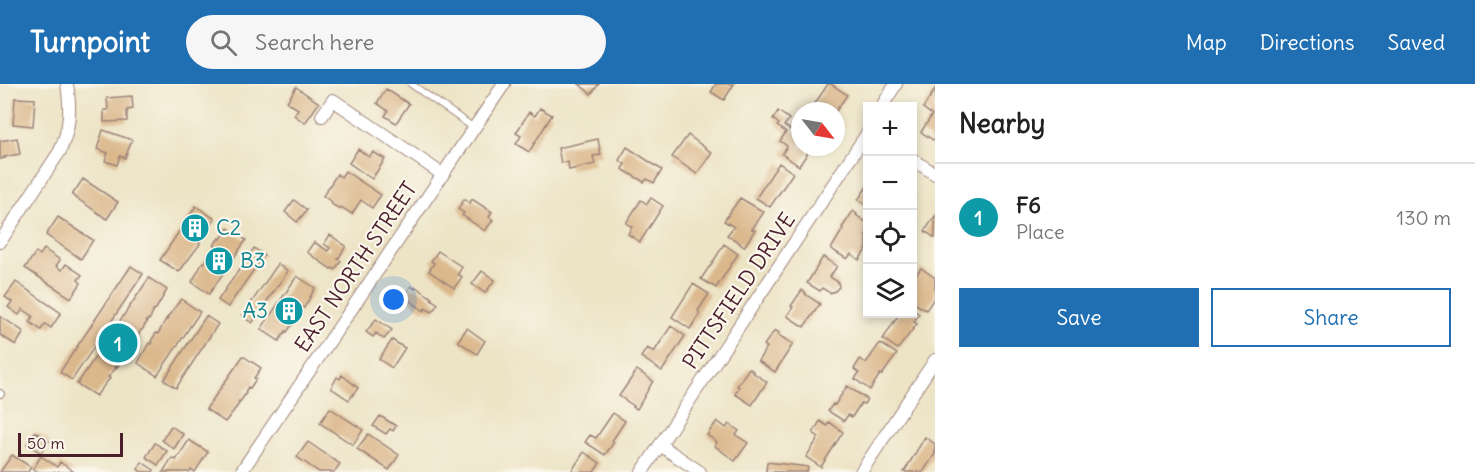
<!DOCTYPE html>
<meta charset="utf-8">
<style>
:root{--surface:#fff;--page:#f6f6f6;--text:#222;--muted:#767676;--line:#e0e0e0;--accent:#1f6fb2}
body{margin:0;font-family:Delius,sans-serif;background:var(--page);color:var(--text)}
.controls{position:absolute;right:18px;top:18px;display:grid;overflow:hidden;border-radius:0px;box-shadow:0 3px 9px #0003}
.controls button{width:54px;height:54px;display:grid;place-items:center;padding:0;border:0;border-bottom:2px solid var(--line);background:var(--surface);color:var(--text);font:30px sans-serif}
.compass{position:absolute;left:791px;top:18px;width:54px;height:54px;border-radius:50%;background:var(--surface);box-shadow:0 3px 9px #0003;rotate:121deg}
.scale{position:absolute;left:18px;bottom:15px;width:105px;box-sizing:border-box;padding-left:6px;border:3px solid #4a1f2b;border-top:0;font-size:16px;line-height:21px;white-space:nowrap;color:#4a1f2b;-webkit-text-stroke:4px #fbf7ec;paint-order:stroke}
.you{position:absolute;left:394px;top:216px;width:21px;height:21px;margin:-15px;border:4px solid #fff;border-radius:50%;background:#1a73e8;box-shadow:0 0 0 9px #1a73e833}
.badge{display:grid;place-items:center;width:39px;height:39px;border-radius:50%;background:var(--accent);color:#fff;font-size:20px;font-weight:700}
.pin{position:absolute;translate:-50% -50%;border:3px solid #fff;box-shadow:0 2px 6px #0006}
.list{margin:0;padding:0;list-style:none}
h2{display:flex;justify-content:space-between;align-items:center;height:78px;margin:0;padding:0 24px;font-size:26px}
h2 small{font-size:20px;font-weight:400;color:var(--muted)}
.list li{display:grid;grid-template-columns:39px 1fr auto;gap:18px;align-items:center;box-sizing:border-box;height:108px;padding:0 24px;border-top:2px solid var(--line)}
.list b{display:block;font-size:22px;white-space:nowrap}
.list p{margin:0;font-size:20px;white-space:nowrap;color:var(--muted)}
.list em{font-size:20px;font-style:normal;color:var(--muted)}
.actions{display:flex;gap:12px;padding:18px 24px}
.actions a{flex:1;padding:14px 0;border:2px solid var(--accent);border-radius:0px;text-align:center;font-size:21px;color:var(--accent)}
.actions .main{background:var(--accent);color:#fff}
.icon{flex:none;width:33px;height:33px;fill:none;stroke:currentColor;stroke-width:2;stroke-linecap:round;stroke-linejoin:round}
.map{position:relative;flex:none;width:935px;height:388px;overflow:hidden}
header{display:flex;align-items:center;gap:36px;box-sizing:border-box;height:84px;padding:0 30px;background:var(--accent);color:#fff}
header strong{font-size:28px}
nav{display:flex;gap:33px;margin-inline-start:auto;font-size:21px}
.search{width:420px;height:54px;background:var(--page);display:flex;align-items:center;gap:15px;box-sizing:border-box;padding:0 21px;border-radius:33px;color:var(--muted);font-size:22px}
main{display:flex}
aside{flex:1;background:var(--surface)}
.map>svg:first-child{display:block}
.building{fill:#dbb88c}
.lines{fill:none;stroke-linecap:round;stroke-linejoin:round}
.lane-casing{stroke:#9c8278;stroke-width:8}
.street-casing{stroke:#9c8278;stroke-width:14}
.lane{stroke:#fff;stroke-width:6}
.street{stroke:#fff;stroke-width:12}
.labels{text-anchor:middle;stroke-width:4.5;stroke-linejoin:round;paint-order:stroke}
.culture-label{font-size:21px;fill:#0d838f;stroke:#fbf7ec;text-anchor:start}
.street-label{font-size:21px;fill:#4a1f2b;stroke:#fbf7ec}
</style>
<header>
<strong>Turnpoint</strong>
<div class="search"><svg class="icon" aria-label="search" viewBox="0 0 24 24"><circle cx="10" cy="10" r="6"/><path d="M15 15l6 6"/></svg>Search here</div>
<nav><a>Map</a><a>Directions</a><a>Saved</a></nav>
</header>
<main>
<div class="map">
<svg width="935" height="388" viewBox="0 0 935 388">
<rect width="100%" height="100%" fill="#fbf7ec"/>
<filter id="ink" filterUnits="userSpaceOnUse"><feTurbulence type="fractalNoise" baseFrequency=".0167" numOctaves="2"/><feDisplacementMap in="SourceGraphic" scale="12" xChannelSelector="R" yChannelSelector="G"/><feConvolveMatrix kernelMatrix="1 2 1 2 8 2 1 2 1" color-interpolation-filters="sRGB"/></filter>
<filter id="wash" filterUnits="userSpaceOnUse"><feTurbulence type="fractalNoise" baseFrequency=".008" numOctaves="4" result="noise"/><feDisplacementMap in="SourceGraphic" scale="24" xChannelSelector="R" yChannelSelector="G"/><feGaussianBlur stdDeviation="1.35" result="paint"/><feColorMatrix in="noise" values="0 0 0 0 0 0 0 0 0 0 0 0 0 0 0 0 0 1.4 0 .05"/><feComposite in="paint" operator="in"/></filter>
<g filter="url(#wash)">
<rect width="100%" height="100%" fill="#ede4c6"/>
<g id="blocks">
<!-- building -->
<path class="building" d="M579,0h20l-8,10z
M716,0h18l-10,16 -13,-8z
M828,0h3l16,11 -11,16h-26z
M296,3l23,16 -14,20 -11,-8 4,-6 -11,-7z
M386,5l23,15 -13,19 -11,-7 3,-5 -11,-8z
M935,5v49l-2,2 -12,-8 11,-17 -9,-7z
M132,12l1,13 -6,1v11l-23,1v-12h4l-1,-12z
M15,14l20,1 -2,27 -20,-2z
M540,24l12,7 -23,37 -13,-8 5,-8 -5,-3 13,-21 6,4z
M778,27l11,8 -5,7 16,9v12h9l-2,2 2,2 -10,15 -17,-12 5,-8 -7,-5 6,-9 -9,-6 2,-2 -6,-5z
M103,46l29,10 -7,18 -5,-2 -3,9 -12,-4 3,-8 -11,-4z
M688,51l24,18 -15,21 -25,-17z
M17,54l3,16 -16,3 1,1 -5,1v-18z
M598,55l3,16 -8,1 2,8 -26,6 -1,-8 -7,1 -3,-15z
M627,63l35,23 -8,13 -7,-4 -3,3 -22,-13 3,-5 -6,-4z
M358,65l11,8 4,-5 12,7 -13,20 -23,-16z
M779,79l14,10 -23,34 -14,-9z
M345,87l36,24 -9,13 -11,-8 -9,14 -11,-7 -1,2 -9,-5 1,-2 -9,-6 14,-22 4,3z
M83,95l35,23 -11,17 -35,-24z
M867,102v20l-9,-6z
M651,114l12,8 -23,36 -12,-8 4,-7 -6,-4 15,-23 6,4z
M740,114l24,14 -12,17 3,1 -11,17 -4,-3v-1l-13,-8 7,-8 -10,-6z
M464,115l6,4 2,-4 20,13 -3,5 4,3 -8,11 -23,-16 2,-2 -6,-4z
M294,116l13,10 -10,12 -12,-10z
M196,122l19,13 -7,10 1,1 -6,8 -1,-1 -3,6 1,1 -21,28 -19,-12z
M853,127l4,3 -1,1 11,8v9l-2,4 2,2v10l-8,12 -8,-6 -4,5 -16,-10 12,-20 -1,-1z
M935,132v22l-10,-7z
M58,133l35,23 -12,19 -35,-24z
M228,144l18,12 -37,54 -17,-12 11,-20 1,1 4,-6 -1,-1 9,-10 -2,-1 5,-7 2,1z
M330,151l16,11 -8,13 3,2 -6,9 -3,-2 -1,1 -24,-17 7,-10 14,9 2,-3 -6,-4z
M724,160l14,10 -22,34 -15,-9 8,-12h1z
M254,164l10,7 -36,52 -10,-7z
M44,165l16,11 -4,6 1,1 5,3 4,-6 16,11 -4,5 3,3 -10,15 -46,-30 11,-16 4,3z
M438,167l24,16 -4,7 4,3 -8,11 -25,-17 5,-8 -3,-2z
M823,173l14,9 -7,11 8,5 1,5 -4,4 -5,2 -8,-5 -2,3 -13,-8z
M278,180l10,7 -36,52 -10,-7z
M131,182l12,8 -71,106 -12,-8z
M921,184l14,10v19l-9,13 -14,-8v-22z
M482,187l13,9 -10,13 -13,-9z
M297,192l18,12 -11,20 -2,-1 -3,5 1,1 -6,9 -1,-1 -1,2h1l-6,9 -1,-1 -7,10 -18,-12z
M149,194l18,12 -11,19h-1l-2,2h1l-5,9 -1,-1 -2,2 1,1 -5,8h-1l-6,11 -2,-1 -8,15h-2l-5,11 -1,-1 -2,2h2l-9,10 2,1 -14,18 -19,-12z
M16,198l45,31 -10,15 -6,-4 -4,6 -11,-8 3,-6 -9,-6 -1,-1 -4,6 -11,-8 4,-5 -7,-5z
M693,200l16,10 -11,17 2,2 -10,16 -18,-12z
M411,202l4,3 1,-2 16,11 -1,1 7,5 -6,8 -7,-4 -1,3 -20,-15z
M802,206l4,3 -1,1 15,10 -16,23 -17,-11 6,-9 -2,-1z
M181,215l19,13 -43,64 -19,-13 11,-20 2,1 1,-2 -1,-1 5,-8 2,1 8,-15 1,1 1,-2h-1z
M912,225l7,5 -5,8 3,2 -19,25 -15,-10 16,-25h13z
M0,232l24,16 -8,13 -16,-10z
M206,232l12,8 -42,64 -12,-8z
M376,235l16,11 -8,9 -8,-6 -3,4 -7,-5z
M671,242l14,10 -23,35 -21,-14 6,-9 7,4z
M467,244l18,13 -8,13 -19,-13z
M775,246l4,3 -1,2 15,9 -18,28 -17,-11 9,-14 -3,-2z
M392,256l13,8 -13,20 -13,-9z
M880,259l17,11 -15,21 -2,-1 -10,16 -15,-11 4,-6 -5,-4 6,-10 6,4z
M243,272l18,12 -7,10 2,1 -6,9 -2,-1 -3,5 1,1 -6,9 -1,-1 -1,2 1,1 -14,18 -19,-13z
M749,284l4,3 -1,1 15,10 -15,23 -17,-11 4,-7 -2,-1z
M637,286l16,11 -16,28 -4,-2 1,-1 -15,-10z
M342,291l16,13 -9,12 -18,-12 6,-11 3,2z
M847,302l20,13 -3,5 -3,-1 -9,14 -4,-2 -4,6 -16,-10 5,-7 2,1z
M330,324l33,22 -10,15 -33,-22z
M613,329l12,8 -13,20 2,1 -9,13 -20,-13 5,-7 6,3z
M380,332l16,10 -3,5 -3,-2 -4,5 -13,-8z
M717,337l9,7 3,-4 10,7 -3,4 12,8 -13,18 -20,-15 2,-4 -10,-7z
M820,337l7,5 2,-4 14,10 -22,35 -15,-10 13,-20 -6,-4z
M171,342l12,8 -9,15 -12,-9z
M35,348l14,9 -8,12 -14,-9z
M368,350l31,21 -10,15 -32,-21z
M925,353l10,7v10l-12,18h-19z
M189,356l19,12 -13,20 -4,-2 -1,2h-27l9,-14 4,2z
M308,358l32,22 -6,8h-15l-22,-15z
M155,359l12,8 -9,14 -12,-8z
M584,368l16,11 -6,9h-23z
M12,371l19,12 -3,5h-28z
M41,372l16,11 3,-5 14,10h-36l-5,-3z
M142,378l12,8 -1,2h-12l-3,-3z
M767,378l41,5 -1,5h-41z"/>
</g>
</g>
<g filter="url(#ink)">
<use href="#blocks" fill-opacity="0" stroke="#9c8278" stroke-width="1.5"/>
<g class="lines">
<!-- lane casing -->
<g class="lane-casing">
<path id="lane" d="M411,0l63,44
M0,309l1,1"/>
</g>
<!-- street casing -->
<g class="street-casing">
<path id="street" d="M882,22l14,-22
M322,32l11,-16 109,74
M912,75l23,15
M0,158l60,-91c10,-24 11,-41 7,-67
M660,361l40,27
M241,388l263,-388
M642,388l226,-340
M861,388l74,-112"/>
</g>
<!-- lane -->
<use href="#lane" class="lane"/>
<!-- street -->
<use href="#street" class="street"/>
</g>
</g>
<!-- icons -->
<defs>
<g id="building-disc" transform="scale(1.5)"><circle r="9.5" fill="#0f9aa8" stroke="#fbf7ec"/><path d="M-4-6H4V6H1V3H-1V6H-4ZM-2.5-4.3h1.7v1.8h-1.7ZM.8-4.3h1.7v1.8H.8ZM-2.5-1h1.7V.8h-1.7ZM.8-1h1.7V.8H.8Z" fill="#fff"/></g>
</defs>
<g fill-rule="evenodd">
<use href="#building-disc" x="195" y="144"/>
<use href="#building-disc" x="219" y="177"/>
<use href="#building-disc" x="289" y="227"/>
</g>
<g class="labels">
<!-- culture labels -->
<g class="culture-label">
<text x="216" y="151">C2</text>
<text x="240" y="184">B3</text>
<text x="268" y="234" text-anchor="end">A3</text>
</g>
<!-- street labels -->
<g class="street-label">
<text transform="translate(356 183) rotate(-56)" y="7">EAST NORTH STREET</text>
<text transform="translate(739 207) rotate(-56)" y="7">PITTSFIELD DRIVE</text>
</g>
</g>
</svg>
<div class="controls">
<button>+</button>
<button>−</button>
<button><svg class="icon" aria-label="locate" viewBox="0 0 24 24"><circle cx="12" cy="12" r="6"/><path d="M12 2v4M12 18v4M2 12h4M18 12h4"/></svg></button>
<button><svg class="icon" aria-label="layers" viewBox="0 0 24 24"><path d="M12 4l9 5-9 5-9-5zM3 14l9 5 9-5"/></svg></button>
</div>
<svg class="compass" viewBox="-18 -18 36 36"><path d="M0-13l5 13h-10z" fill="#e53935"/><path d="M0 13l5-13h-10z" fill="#767676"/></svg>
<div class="scale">50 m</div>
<div class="you"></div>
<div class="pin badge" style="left:118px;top:259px;background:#0f9aa8">1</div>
</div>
<aside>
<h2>Nearby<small></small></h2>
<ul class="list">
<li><span class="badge" style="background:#0f9aa8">1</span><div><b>F6</b><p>Place</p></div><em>130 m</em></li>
</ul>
<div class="actions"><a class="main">Save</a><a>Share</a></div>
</aside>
</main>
